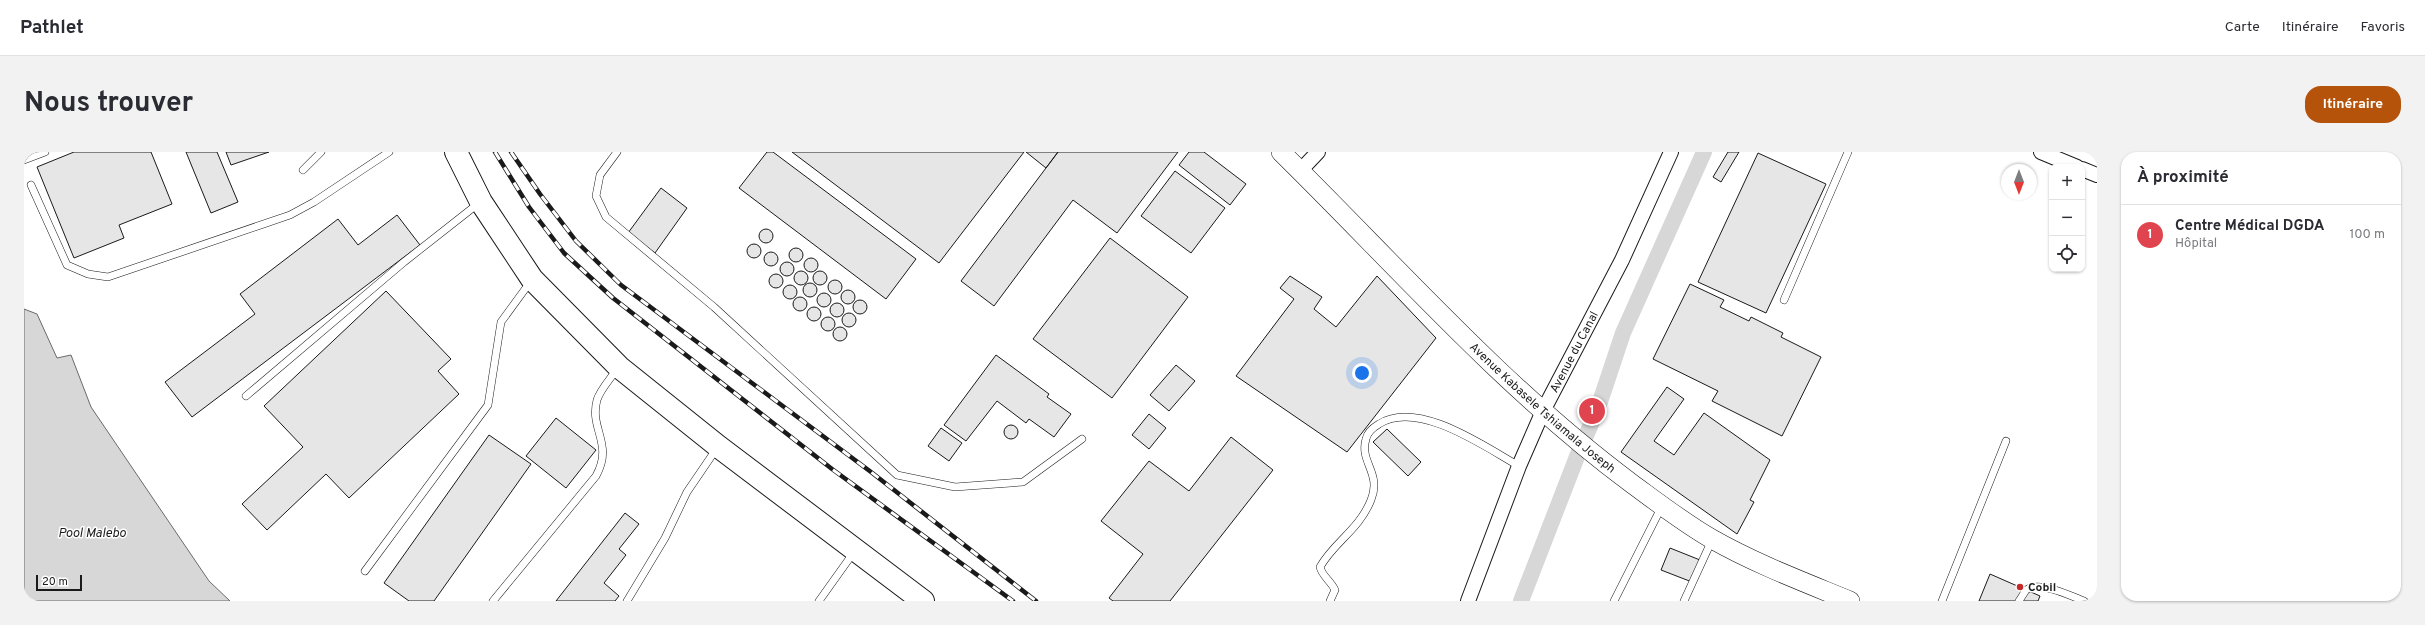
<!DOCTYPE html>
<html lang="fr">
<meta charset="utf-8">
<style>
:root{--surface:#fff;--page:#f2f2f3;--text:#2b2b33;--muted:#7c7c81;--line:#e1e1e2;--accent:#b45309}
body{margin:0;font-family:Overpass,sans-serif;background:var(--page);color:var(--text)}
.controls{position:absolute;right:12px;top:12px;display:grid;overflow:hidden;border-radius:8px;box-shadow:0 1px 3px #0004}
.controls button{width:36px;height:36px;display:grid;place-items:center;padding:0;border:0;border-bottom:1px solid var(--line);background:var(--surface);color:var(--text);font:20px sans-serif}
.compass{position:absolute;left:1977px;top:12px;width:36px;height:36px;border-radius:50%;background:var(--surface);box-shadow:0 1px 3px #0004;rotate:180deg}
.scale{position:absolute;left:12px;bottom:10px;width:46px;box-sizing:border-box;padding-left:4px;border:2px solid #1a1a1a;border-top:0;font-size:11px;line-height:14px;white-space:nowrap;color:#1a1a1a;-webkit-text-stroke:3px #fff;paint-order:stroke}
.you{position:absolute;left:1338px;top:221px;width:14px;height:14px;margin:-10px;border:3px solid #fff;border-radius:50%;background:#1a73e8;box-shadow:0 0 0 6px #1a73e833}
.badge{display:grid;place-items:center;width:26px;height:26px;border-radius:50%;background:var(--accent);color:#fff;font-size:13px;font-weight:700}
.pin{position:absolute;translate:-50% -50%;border:2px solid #fff;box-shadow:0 1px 4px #0006}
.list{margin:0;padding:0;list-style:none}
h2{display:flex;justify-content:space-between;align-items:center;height:52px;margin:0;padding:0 16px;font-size:17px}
h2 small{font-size:13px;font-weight:400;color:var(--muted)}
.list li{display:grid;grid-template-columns:26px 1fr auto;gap:12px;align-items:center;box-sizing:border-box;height:60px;padding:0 16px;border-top:1px solid var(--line)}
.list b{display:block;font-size:15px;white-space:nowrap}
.list p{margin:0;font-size:13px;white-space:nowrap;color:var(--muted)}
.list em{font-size:13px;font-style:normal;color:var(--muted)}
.icon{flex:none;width:22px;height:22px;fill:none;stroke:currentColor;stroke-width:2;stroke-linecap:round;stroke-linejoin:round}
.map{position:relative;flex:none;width:2073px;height:449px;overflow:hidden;border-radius:16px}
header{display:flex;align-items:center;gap:24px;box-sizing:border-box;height:56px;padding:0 20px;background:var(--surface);border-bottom:1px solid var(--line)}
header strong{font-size:19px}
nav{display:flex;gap:22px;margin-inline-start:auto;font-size:14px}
.intro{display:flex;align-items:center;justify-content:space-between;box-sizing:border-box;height:96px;padding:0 24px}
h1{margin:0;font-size:28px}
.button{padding:10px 18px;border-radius:16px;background:var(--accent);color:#fff;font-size:14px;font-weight:700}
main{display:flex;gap:24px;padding:0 24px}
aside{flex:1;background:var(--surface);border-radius:16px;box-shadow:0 1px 3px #0004}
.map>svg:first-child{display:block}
.water{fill:#d7d7d7;stroke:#6a6a6a}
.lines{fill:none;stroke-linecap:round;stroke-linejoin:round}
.canal{stroke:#d7d7d7;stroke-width:16}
.building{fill:#e6e6e6;stroke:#1a1a1a}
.service-casing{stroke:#1a1a1a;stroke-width:8}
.minor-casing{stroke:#1a1a1a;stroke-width:16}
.secondary-casing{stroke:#1a1a1a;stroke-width:20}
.primary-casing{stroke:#1a1a1a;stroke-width:24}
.service{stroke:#fff;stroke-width:7}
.minor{stroke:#fff;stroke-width:14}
.secondary{stroke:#fff;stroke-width:19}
.primary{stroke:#fff;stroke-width:22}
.rail-casing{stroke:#1a1a1a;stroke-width:4.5}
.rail{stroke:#fff;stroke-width:3;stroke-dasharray:9;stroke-linecap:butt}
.poi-dot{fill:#c62828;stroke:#fff;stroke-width:1.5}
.labels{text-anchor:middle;stroke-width:3;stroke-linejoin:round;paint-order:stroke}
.street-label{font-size:12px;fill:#1a1a1a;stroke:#fff}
.poi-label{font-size:12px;font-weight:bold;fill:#1a1a1a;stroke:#fff;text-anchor:start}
.water-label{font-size:13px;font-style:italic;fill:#1a1a1a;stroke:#fff}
</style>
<header>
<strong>Pathlet</strong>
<nav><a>Carte</a><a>Itinéraire</a><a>Favoris</a></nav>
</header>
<div class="intro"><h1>Nous trouver</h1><a class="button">Itinéraire</a></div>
<main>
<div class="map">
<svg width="2073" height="449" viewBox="0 0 2073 449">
<rect width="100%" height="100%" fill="#fff"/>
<!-- water -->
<path class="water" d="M0,157l13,5 20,44 14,-3 20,52 118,174 21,20h-206z"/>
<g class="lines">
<!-- canal -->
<path class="canal" d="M1497,449l57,-147 20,-46 25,-75 81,-181"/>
</g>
<!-- building -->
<path class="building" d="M50,0h77l21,52 -53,21 5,13 -50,20 -37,-91z
M162,0h31l21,50 -27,11z
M202,0h43l-38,13z
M743,0h6l143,107 -30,40 -147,-111z
M768,0h232l-85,111z
M1002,0h32l-12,16z
M1034,0h120l-61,81 -44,-33 -79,106 -33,-25z
M1165,0h15l42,32 -16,21 -51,-40z
M1704,0h11l-18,30 -8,-5z
M1734,1l68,31 -60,129 -68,-31z
M1151,19l50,37 -34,45 -50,-37z
M637,36l26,20 -32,45 -27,-20z
M373,63l23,30 -228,172 -27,-35 90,-68 -15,-20 98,-75 20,26z
M735 84a7 7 0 1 1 14 0a7 7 0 1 1-14 0Z
M1086,86l78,59 -76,101 -79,-59z
M723 99a7 7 0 1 1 14 0a7 7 0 1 1-14 0Z
M765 103a7 7 0 1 1 14 0a7 7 0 1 1-14 0Z
M740 107a7 7 0 1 1 14 0a7 7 0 1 1-14 0Z
M780 113a7 7 0 1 1 14 0a7 7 0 1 1-14 0Z
M756 117a7 7 0 1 1 14 0a7 7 0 1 1-14 0Z
M770 126a7 7 0 1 1 14 0a7 7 0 1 1-14 0Z
M789 126a7 7 0 1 1 14 0a7 7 0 1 1-14 0Z
M745 129a7 7 0 1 1 14 0a7 7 0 1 1-14 0Z
M1266,124l32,21 -8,12 22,18 41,-51 59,62 -89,114 -111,-76 58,-77 -14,-11z
M804 135a7 7 0 1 1 14 0a7 7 0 1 1-14 0Z
M779 138a7 7 0 1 1 14 0a7 7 0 1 1-14 0Z
M1666,132l34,16 -4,7 29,14 2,-4 32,16 -2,4 40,20 -39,79 -70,-35 6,-10 -65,-32z
M759 140a7 7 0 1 1 14 0a7 7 0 1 1-14 0Z
M817 145a7 7 0 1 1 14 0a7 7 0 1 1-14 0Z
M362,139l65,68 -13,12 21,23 -110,104 -23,-24 -59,56 -25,-26 61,-57 -39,-41z
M793 148a7 7 0 1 1 14 0a7 7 0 1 1-14 0Z
M769 152a7 7 0 1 1 14 0a7 7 0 1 1-14 0Z
M829 155a7 7 0 1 1 14 0a7 7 0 1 1-14 0Z
M806 158a7 7 0 1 1 14 0a7 7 0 1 1-14 0Z
M783 162a7 7 0 1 1 14 0a7 7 0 1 1-14 0Z
M818 168a7 7 0 1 1 14 0a7 7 0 1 1-14 0Z
M797 172a7 7 0 1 1 14 0a7 7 0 1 1-14 0Z
M809 182a7 7 0 1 1 14 0a7 7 0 1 1-14 0Z
M972,203l53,39 -2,3 24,17 -17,23 -25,-18 -3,4 -29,-22 -31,40 -22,-16z
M1152,213l19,16 -26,30 -19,-16z
M1643,235l17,12 -30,42 20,14 30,-42 66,47 -20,40 4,2 -17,32 -116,-82z
M1125,262l17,14 -17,21 -17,-14z
M532,266l40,32 -30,38 -40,-32z
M980 280a7 7 0 1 1 14 0a7 7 0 1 1-14 0Z
M917,276l21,15 -13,18 -21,-15z
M1363,277l34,33 -13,14 -35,-34z
M465,283l42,29 -97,137h-25l-25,-18z
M1207,285l42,33 -103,131h-57l-4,-3 34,-44 -42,-33 48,-60 40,30z
M601,361l14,11 -20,25 7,6 -22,28 15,13 -4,5h-59z
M1646,396l30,12 -8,22 -31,-12z
M1966,422l50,22 -2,5h-59z"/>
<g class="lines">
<!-- service casing -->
<g class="service-casing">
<path id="service" d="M593,0l-17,23 -4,21 10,21 108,90 183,168 58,12 68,-5 59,-43
M0,8l21,-8
M279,18l18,-18
M7,33l36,80 21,9 20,3 182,-62 24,-13 75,-50
M1760,148l64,-148
M222,244l158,-134 75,-59
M341,419l123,-166 13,-83 30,-41
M469,449l103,-125c18,-32 -7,-47 1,-76 3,-10 14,-22 20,-31
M603,449l38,-63 22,-46 30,-44
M795,449l35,-49
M1306,449l5,-11c-4,-9 -13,-14 -15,-23 14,-25 39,-37 51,-67 11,-27 -12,-38 -5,-61 1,-6 8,-12 13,-15 39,-25 106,23 140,42
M1590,449l48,-95
M1660,449l28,-61
M1918,449l64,-160
M1995,449c2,-3 5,-8 7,-11 13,-10 45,6 58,11"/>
</g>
<!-- minor casing -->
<g class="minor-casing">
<g id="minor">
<path d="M2017,0l36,15"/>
<path d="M2058,17l15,6"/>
<path d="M1276,19l18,-19"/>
<path id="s1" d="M1444,449l51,-135 24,-55 79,-151 49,-108"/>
</g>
</g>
<!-- secondary casing -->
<g class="secondary-casing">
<g id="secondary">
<path id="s2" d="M1257,0c114,112 221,235 350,331 26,19 53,40 81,56 44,25 92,43 138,62"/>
</g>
</g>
<!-- primary casing -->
<g class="primary-casing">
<path id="primary" d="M432,0l25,50 51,77 87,88 100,80 204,154"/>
</g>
<!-- service -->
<use href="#service" class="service"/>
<!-- minor -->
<use href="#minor" class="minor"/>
<!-- secondary -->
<use href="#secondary" class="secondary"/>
<!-- primary -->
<use href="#primary" class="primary"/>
<!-- rail casing -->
<g class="rail-casing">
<path id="rail" d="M471,0l34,55 35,46 49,45 219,171 181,132
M487,0l29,42 36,47 45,44 250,187 165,129"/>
</g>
<!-- rail -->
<use href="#rail" class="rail"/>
</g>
<!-- markers -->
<circle class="poi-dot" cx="1996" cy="435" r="4"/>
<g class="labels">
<!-- street labels -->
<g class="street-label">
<text dy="4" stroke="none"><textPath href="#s1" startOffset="271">Avenue du Canal</textPath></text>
<text dy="4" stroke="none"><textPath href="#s2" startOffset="366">Avenue Kabasele Tshiamala Joseph</textPath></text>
</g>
<!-- poi labels -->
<g class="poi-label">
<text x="2004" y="439">Cobil</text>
</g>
<!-- water labels -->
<g class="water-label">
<text x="68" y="385">Pool Malebo</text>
</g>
</g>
</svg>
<div class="controls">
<button>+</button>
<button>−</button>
<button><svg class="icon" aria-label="locate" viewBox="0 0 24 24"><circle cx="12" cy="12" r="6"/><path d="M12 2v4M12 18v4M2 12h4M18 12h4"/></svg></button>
</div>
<svg class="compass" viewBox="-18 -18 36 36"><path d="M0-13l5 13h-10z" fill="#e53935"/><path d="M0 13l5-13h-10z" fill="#7c7c81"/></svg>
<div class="scale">20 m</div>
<div class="you"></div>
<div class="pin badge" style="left:1568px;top:259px;background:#e0444e">1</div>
</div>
<aside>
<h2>À proximité<small></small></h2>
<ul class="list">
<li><span class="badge" style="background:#e0444e">1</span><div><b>Centre Médical DGDA</b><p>Hôpital</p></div><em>100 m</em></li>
</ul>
</aside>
</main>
